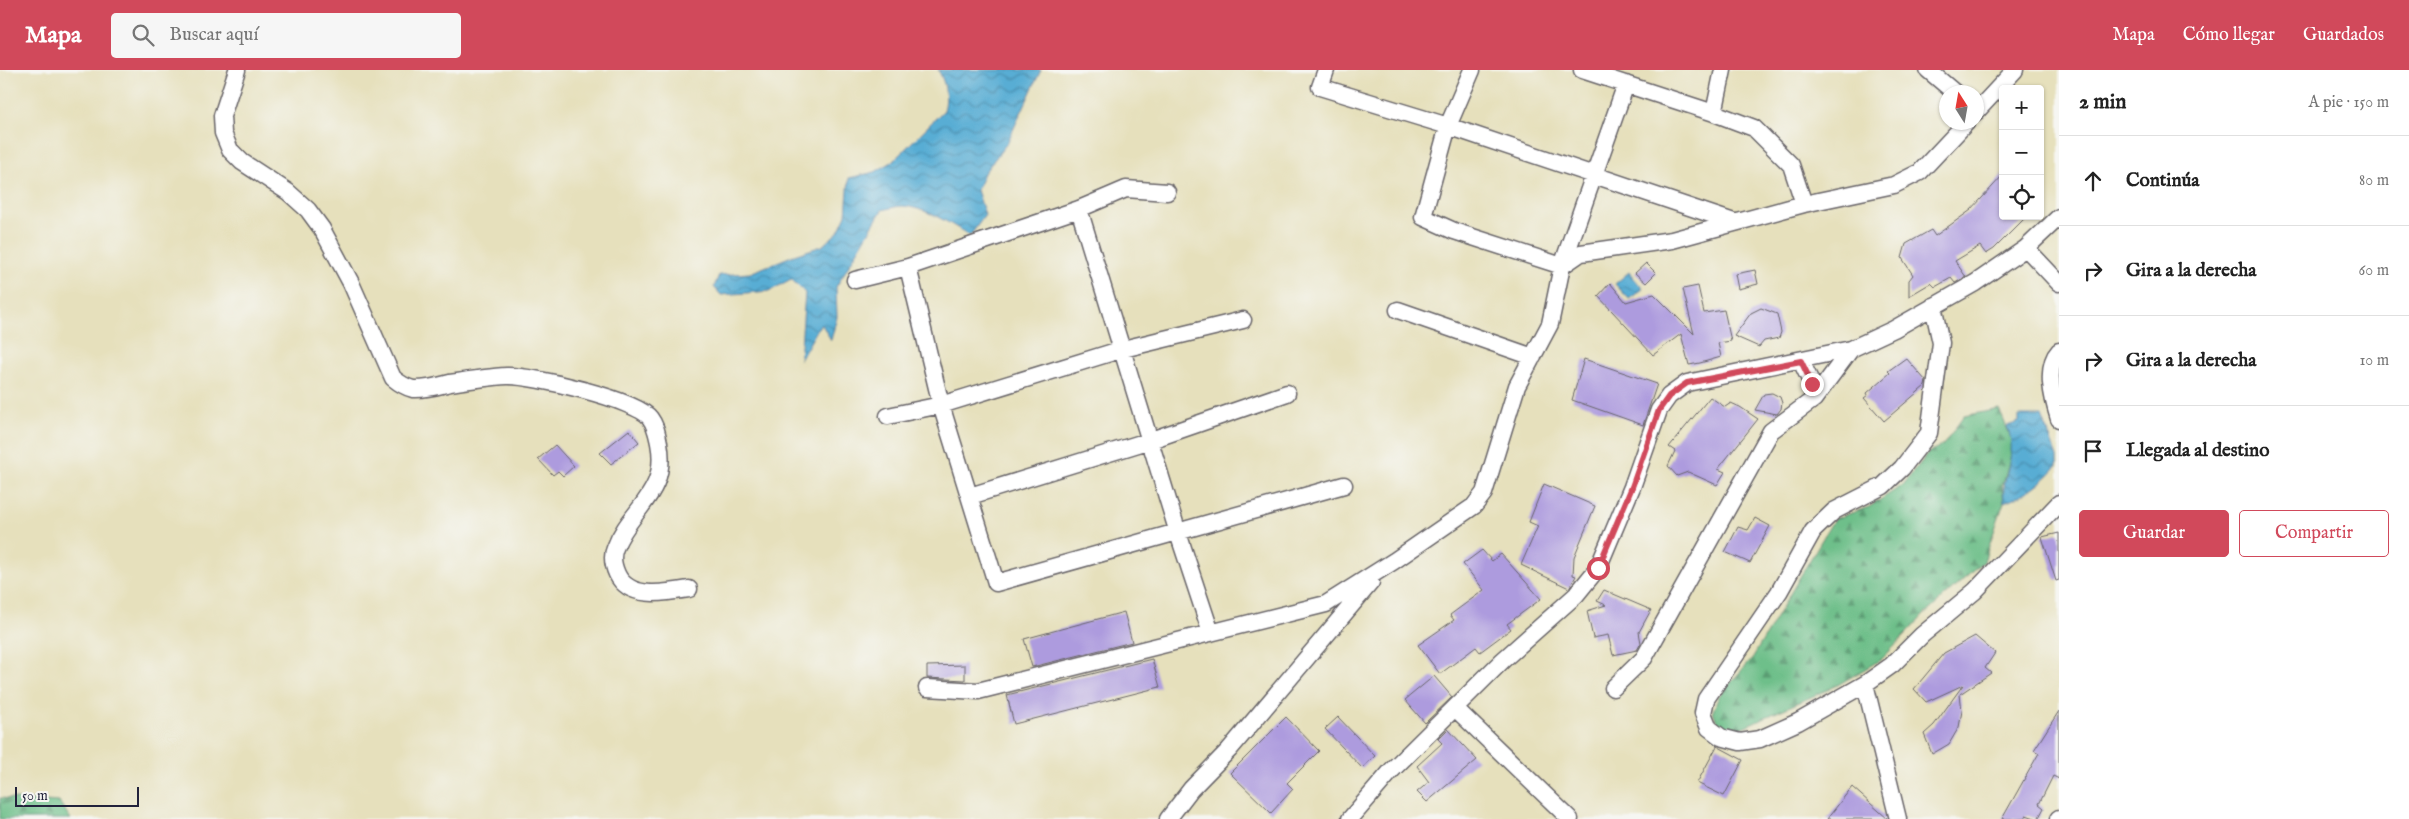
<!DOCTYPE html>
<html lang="es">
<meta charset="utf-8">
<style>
:root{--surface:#fff;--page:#f6f6f6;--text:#222;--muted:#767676;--line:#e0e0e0;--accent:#d1495b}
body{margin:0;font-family:"IM FELL English",serif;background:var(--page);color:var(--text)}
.controls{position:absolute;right:15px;top:15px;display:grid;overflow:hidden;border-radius:5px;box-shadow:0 1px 4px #0004}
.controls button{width:45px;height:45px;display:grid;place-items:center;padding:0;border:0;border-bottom:1px solid var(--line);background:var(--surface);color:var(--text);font:25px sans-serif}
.compass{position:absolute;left:1939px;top:15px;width:45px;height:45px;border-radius:50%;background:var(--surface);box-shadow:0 1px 4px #0004;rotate:349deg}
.scale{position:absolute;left:15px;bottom:12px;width:124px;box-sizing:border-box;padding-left:5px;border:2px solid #22223b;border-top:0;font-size:14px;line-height:18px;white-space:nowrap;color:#22223b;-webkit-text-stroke:4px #f6f6f2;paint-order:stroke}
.stop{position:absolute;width:15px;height:15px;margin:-11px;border:4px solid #d1495b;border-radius:50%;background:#fff}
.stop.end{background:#d1495b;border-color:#fff;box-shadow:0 1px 5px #0008}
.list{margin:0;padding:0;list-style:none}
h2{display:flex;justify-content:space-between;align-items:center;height:65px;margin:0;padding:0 20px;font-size:21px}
h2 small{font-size:16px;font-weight:400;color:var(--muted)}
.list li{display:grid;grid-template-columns:32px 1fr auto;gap:15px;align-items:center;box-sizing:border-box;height:90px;padding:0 20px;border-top:1px solid var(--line)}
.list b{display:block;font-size:19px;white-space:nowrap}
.list em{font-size:16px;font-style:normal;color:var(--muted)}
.actions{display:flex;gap:10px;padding:15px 20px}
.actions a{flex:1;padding:11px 0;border:1px solid var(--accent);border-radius:5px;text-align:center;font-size:18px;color:var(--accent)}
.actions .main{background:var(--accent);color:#fff}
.icon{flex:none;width:28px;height:28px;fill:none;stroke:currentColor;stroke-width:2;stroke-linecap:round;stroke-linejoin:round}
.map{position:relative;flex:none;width:2059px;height:749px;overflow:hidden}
header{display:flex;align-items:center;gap:30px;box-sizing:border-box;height:70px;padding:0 25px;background:var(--accent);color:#fff}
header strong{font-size:24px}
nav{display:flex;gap:28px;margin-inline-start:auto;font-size:18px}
.search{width:350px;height:45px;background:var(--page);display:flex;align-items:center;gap:12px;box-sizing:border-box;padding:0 18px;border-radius:5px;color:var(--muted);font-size:19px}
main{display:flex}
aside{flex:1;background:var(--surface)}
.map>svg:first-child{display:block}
.forest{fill:url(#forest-firs);stroke:#487062}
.water{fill:url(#water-waves);stroke:#3d6888}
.building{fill:#ad9bde}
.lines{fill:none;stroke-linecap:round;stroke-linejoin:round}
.minor-casing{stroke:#676468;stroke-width:19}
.minor{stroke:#fff;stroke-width:16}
.route{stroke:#d1495b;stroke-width:6}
</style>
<header>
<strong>Mapa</strong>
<div class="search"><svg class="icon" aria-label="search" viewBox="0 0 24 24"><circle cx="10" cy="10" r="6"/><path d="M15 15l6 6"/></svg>Buscar aquí</div>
<nav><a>Mapa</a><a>Cómo llegar</a><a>Guardados</a></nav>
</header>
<main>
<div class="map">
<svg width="2059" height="749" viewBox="0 0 2059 749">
<defs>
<pattern id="forest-firs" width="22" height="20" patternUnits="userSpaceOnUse" patternTransform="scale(1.25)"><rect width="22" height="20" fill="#6ebf8a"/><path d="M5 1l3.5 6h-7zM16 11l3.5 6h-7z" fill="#5a9b72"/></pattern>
<pattern id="water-waves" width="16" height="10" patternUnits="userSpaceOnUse" patternTransform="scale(1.25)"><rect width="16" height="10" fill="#58add4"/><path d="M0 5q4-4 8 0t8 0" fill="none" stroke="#488cad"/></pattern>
</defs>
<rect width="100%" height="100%" fill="#f6f6f2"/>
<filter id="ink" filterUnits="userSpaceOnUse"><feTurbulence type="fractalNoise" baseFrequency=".02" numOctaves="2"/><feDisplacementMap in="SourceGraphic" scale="10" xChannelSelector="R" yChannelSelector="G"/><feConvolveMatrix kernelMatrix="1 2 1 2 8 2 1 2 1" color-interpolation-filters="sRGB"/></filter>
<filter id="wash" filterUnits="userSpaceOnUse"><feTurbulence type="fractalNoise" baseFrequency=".0096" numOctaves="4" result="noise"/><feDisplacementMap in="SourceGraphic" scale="20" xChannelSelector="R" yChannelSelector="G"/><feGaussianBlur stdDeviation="1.12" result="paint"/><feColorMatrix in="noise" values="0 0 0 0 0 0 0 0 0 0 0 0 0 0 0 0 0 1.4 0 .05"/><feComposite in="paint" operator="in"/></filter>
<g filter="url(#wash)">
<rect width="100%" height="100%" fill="#e6e0bc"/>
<!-- forest -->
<path class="forest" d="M1999,339l13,31 1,8 -11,39 2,15 -20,59 -60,54 -42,44 -46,27 -100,44 -18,-5 -5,-14 6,-15 34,-39 81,-138 35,-12 34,-22 26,-33 14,-7 21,-29z
M0,728l59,4 12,17h-71z"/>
<!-- water -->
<path class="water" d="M938,0h103l-34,73 -23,30 -7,17 8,25 -15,21c-18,-12 -46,-29 -68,-30 -6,0 -14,3 -20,4l-46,77 1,30 -6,23 -10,-17 -21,37 5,-67 -14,-14 -21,12 -49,4 -7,-8 5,-12 31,-2 44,-18 28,-9 16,-14 8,-17 3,-37 26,-6 17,-10 52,-52c4,-13 1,-29 -6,-40z
M1629,202l14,17 -14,10 -14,-15z
M2019,346h23l15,41v9c-15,17 -31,29 -53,36 -3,-30 15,-45 3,-76l12,-4z"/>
<g id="blocks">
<!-- building -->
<path class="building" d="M2003,105v41h24l-33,33 -8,5 -6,-8 -25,15 11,16 -11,6 -4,-5 -16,9 -4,-4 -22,13v-16l4,-5 -11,-17 4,-14 25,-14 4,6 36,-26z
M1646,193l10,10 -10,10 -11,-10z
M1755,200l3,14 -20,5 -3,-15z
M1610,213l16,19 28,-8 40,40 -11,-45 15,-3 6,27 20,-3 7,31 -13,2 3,14 -21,6 -11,2 -8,-31 -28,21 -55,-59z
M1761,238l16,6 4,18 -2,6 -15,3 -5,6 -25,-11 17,-23z
M1906,288l20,23 -1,5 -41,35 -20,-23 4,-3 -1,-2 23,-20 -2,-2z
M1584,289l73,25 -14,41 -71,-25z
M1772,323l8,4 2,6 -1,6 -4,5 -22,-4 9,-16z
M1710,327l15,10 6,-4 9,4 18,12 -40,50 7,3 -8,13 -29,-13 -11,4 -9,-10 7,-15 -6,-4z
M629,360l10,12 -28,22 -11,-11z
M555,375l19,21 -11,10 -5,-5 -5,4 -15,-16z
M1544,414l51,22 -21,51 -1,18 3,1 -7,12 -48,-23 17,-39 -9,-4z
M1755,448l15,8 -20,37 -25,-11 13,-25 10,3z
M2059,463v47l-3,1 -14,-44z
M1482,480l10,11 9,-7 40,45 -34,25 4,5 -31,23 -4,-5 -36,27 -22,-29 36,-25 -4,-5 34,-25 -21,-26z
M1604,520l47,20 -12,22 2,11 -4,7 -24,5 -5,-20 -15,3 -6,-27 19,-6 -9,-4z
M1124,542l8,30 -100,25 -8,-28z
M1975,566l20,17 -10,15 6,5 -31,21 2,17 -3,16 -10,17 -17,10 -8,-20 10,-9 29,-40 -37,17 -12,-13 30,-36z
M1152,589l8,28 -146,37 -7,-29z
M965,595v15l-38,-2v-12z
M1434,606l18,21 -27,26 -20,-23z
M2059,641v68l-6,-3 -14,28 5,4 -6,11 -12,-4 -3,4h-21l37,-66 -5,-3z
M1286,647l33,34 -32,32 6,6 -22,24 -41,-40z
M1338,647l37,39 -13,12 -37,-39z
M1448,659l29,31 -50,42 -10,-10 12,-10 -12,-16 25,-23 -4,-4z
M1717,676l26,14 -19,36 -27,-13z
M1852,717l36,32h-61z"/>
</g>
</g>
<g filter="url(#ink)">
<use href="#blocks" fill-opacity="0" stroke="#676468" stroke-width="1"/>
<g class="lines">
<!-- minor casing -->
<g class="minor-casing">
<path id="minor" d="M237,0l-15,46 1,17 7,17 12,12 46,30 20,18 14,19 29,54 42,95c6,5 12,9 20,11 12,1 25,-3 37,-6 19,-3 38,-6 57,-7 24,-1 131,24 143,42 6,8 7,16 9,25 10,51 -29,65 -44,105 -4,9 -2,17 2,26 12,26 48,19 72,15
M1326,0l-6,17 128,39 286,96
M1472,0l-24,56 -25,91 31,14 108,35 64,-182
M1582,0l132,43 40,15 37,37 13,39
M1928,0l26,22
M1976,42l39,-42
M1714,43l9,-43
M1079,139l99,324 33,100
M2026,178l33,35
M908,197l33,138 55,178 348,-98
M855,210l53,-13 171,-58 47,-20 41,3
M1933,236l8,37 -12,90 -27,35 -19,18 -49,25 -21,20 -34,61 -73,107 -3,14 6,15 12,9 19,5 20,-3 38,-17 67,-38 27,-19 30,-30 53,-44 84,-88
M1398,240l135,47
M2059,281c-15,16 -6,49 0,68
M1801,291l11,23 2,15
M888,346l53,-11 182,-56 120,-29
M970,426l181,-56 136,-47
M1865,614l33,135
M927,618l51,3 348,-87 68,-43 80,-55 10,-13 33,-107 33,-62 12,-58 19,-13 91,-13 132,-36 90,-19 26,-13 47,-50
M1613,618l31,-30 127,-227 43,-32 37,-50
M1455,638l115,111
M1168,749l23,-30 38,-39 142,-168
M1350,749l42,-49 111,-110 73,-65 22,-27 34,-81 27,-77 10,-14 18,-13 164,-34 43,-20 81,-46 51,-35 33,-31
M2058,749l1,-1"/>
</g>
<!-- minor -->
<use href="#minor" class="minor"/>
</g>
</g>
<g class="lines" filter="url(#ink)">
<!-- route -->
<path class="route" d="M1598,498l34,-81 27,-77 10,-14 18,-13 114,-22 11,23"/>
</g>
</svg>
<div class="controls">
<button>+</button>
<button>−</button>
<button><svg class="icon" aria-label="locate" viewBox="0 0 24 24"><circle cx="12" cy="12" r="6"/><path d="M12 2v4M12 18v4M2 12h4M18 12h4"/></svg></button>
</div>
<svg class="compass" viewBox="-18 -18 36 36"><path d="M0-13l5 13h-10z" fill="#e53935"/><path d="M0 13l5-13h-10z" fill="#767676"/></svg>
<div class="scale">50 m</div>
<div class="stop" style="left:1598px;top:498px"></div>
<div class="stop end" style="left:1812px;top:314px"></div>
</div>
<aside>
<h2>2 min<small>A pie · 150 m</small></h2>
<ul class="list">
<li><svg class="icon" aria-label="ahead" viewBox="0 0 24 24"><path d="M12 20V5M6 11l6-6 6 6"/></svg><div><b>Continúa</b></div><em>80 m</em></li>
<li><svg class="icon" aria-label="right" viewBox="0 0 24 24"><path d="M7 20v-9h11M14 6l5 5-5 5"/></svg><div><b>Gira a la derecha</b></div><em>60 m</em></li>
<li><svg class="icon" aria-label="right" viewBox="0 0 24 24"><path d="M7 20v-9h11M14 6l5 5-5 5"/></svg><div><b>Gira a la derecha</b></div><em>10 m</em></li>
<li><svg class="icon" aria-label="arrive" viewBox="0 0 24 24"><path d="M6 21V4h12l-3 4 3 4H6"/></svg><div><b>Llegada al destino</b></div></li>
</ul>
<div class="actions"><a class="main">Guardar</a><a>Compartir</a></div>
</aside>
</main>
